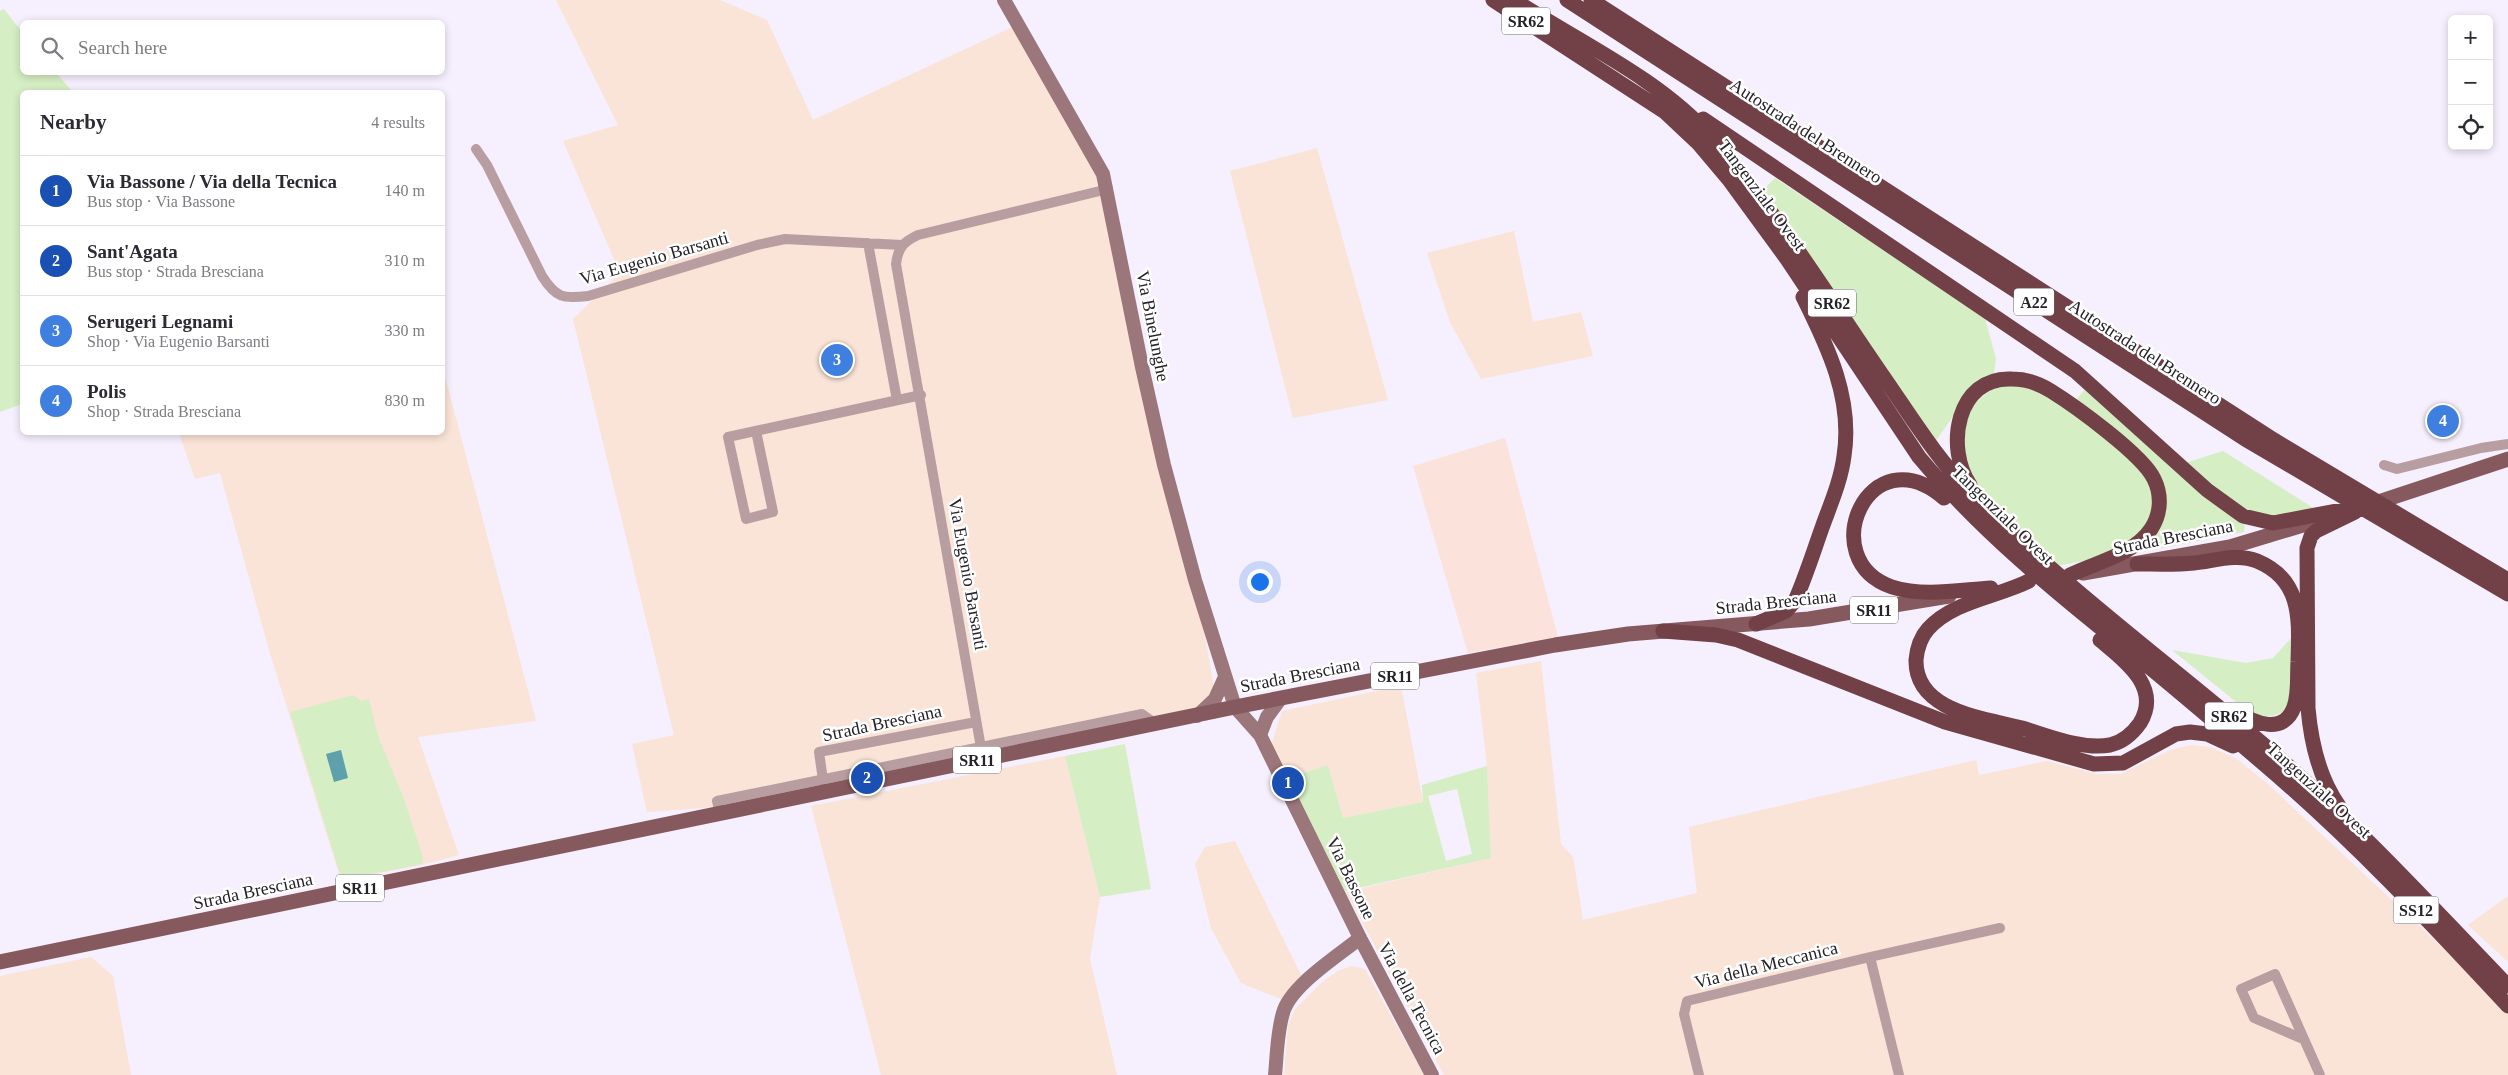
<!DOCTYPE html>
<meta charset="utf-8">
<style>
:root{--surface:#fff;--page:#f2f2f3;--text:#2b2b33;--muted:#7c7c81;--line:#e1e1e2;--accent:#1a73e8}
body{margin:0;font-family:Georgia,serif;background:var(--page);color:var(--text)}
.controls{position:absolute;right:15px;top:15px;display:grid;overflow:hidden;border-radius:8px;box-shadow:0 2px 8px #0003}
.controls button{width:45px;height:45px;display:grid;place-items:center;padding:0;border:0;border-bottom:1px solid var(--line);background:var(--surface);color:var(--text);font:25px sans-serif}
.you{position:absolute;left:1259px;top:581px;width:18px;height:18px;margin:-12px;border:4px solid #fff;border-radius:50%;background:#1a73e8;box-shadow:0 0 0 8px #1a73e833}
.badge{display:grid;place-items:center;width:32px;height:32px;border-radius:50%;background:var(--accent);color:#fff;font-size:16px;font-weight:700}
.pin{position:absolute;translate:-50% -50%;border:2px solid #fff;box-shadow:0 1px 5px #0006}
.list{margin:0;padding:0;list-style:none}
h2{display:flex;justify-content:space-between;align-items:center;height:65px;margin:0;padding:0 20px;font-size:21px}
h2 small{font-size:16px;font-weight:400;color:var(--muted)}
.list li{display:grid;grid-template-columns:32px 1fr auto;gap:15px;align-items:center;box-sizing:border-box;height:70px;padding:0 20px;border-top:1px solid var(--line)}
.list b{display:block;font-size:19px;white-space:nowrap}
.list p{margin:0;font-size:16px;white-space:nowrap;color:var(--muted)}
.list em{font-size:16px;font-style:normal;color:var(--muted)}
.icon{flex:none;width:28px;height:28px;fill:none;stroke:currentColor;stroke-width:2;stroke-linecap:round;stroke-linejoin:round}
.map{position:relative;flex:none;width:2508px;height:1075px;overflow:hidden}
.search{position:absolute;background:var(--surface);box-shadow:0 2px 8px #0003;left:20px;top:20px;width:425px;height:55px;display:flex;align-items:center;gap:12px;box-sizing:border-box;padding:0 18px;border-radius:8px;color:var(--muted);font-size:19px}
.panel{position:absolute;background:var(--surface);box-shadow:0 2px 8px #0003;left:20px;top:90px;width:425px;height:345px;border-radius:8px}
.map>svg:first-child{display:block}
.commercial{fill:#fbe2da}
.industrial{fill:#fae3d7}
.green{fill:#d5eec3;fill-rule:evenodd}
.water{fill:#5ea0ac}
.lines{fill:none;stroke-linecap:round;stroke-linejoin:round}
.street{stroke:#b99ea1;stroke-width:10}
.secondary{stroke:#9b767a;stroke-width:14}
.primary{stroke:#85595e;stroke-width:15}
.highway{stroke:#724047;stroke-width:15}
.labels{text-anchor:middle;stroke-width:5;stroke-linejoin:round;paint-order:stroke}
.shield{fill:#fff;stroke:#666468;stroke-width:1}
.shield-label{font-size:16px;font-weight:bold;fill:#252228}
.street-label{font-size:18px;fill:#252228;stroke:#fff}
</style>
<div class="map">
<svg width="2508" height="1075" viewBox="0 0 2508 1075">
<rect width="100%" height="100%" fill="#f6effd"/>
<!-- commercial -->
<path class="commercial" d="M1505,438l53,199 -90,16 -55,-187z"/>
<!-- industrial -->
<path class="industrial" d="M556,0h164l47,20 46,100 202,-94 87,157 100,435 12,71 -6,10 -10,8 -77,17 -405,83 -69,5 -15,-68 42,-9 -101,-416 47,-46 -57,-132 55,-16z
M1317,148l71,252 -95,18 -63,-247z
M1514,231l19,91 48,-10 12,44 -112,23 -31,-57 -23,-69z
M443,369l93,352 -118,16 41,118 -37,10 -81,15 -72,-230 -49,-177 -25,6 -16,-46 263,-1z
M1541,661l20,183 12,13 10,63 114,-27 -8,-66 287,-67 3,15 68,-14 50,13h24l49,-24 21,-5 19,2 27,12 32,26 173,162 66,67v61h-1064l-98,-183 145,-34 -4,-92 -11,-93z
M1401,686l22,116 -80,16 -15,-53 -40,13 -17,-32 11,-35z
M1065,756l35,141 -10,62 27,116h-236l-70,-269z
M1235,841l67,136 -21,22 -40,-16 -30,-55 -16,-64 10,-17z
M2508,896v66l-40,-37z
M91,957l22,19 18,99h-131v-99z
M1351,966l14,3 59,106h-140l4,-50 7,-16 26,-26 17,-12z"/>
<!-- green -->
<path class="green" d="M4,9l18,23v40l34,1 17,19h-51v312l-22,8v-401z
M1775,178l210,140 11,41 -2,15 -40,41 -19,27 -172,-252z
M2019,384l22,6 55,39 55,50 5,28 -13,28 -38,22 -49,9 -78,-79c-25,-43 -19,-100 41,-103z
M2087,387l158,136 -1,9 -102,20c17,-20 21,-29 24,-56l-91,-95z
M2223,451l92,58 -31,8 -38,-4 -61,-50z
M2293,636c0,16 5,61 -7,73 -7,7 -20,8 -30,9l-84,-68 74,13 27,-5z
M353,695l8,6 8,-2 9,37 26,63 19,59 -1,6 -80,16 -52,-168z
M1125,744l26,145 -51,8 -35,-141z
M1328,765l15,53 80,-16 -1,-17 65,-19 4,92 -146,33 -57,-113zM1457,789l15,65 -26,7 -18,-65z"/>
<!-- water -->
<path class="water" d="M341,750l7,28 -14,4 -8,-28z"/>
<g class="lines">
<!-- street -->
<path class="street" d="M476,149l11,16 55,111c14,22 21,23 46,20l169,-51 28,-6 117,6
M868,243l29,157
M756,431l17,81 -27,7 -18,-82 193,-42
M2384,465l13,4 84,-21 27,-4
M983,759l-87,-495c2,-16 7,-22 22,-29l190,-46
M823,780l-4,-28 157,-30
M720,814l-3,-13 425,-87 14,10
M1870,957l29,118
M2303,1039l-49,-21 -13,-29 34,-15 45,101
M1699,1075l-15,-61 3,-13 183,-44 130,-29"/>
<!-- secondary -->
<path class="secondary" d="M1004,0l99,174 39,193 22,98 31,115 40,127 25,28 100,203 72,137
M1197,716l18,-17 10,-22
M1260,735l7,-18 14,-19
M1275,1075c2,-20 2,-42 8,-62 7,-27 55,-57 77,-75"/>
<!-- primary -->
<path class="primary" d="M2369,505l139,-46
M2083,573l147,-26 96,-29
M0,962l1235,-255 320,-62 73,-11 181,-15 140,-23"/>
<!-- highway -->
<path class="highway" d="M1493,0l172,112 33,31 32,38 57,78 132,198c61,73 134,133 208,192 46,37 91,76 137,115 87,74 166,158 244,242
M1514,0c65,42 146,79 197,137 65,74 118,161 174,242 27,39 52,80 85,113 93,95 201,173 301,259 85,73 160,155 237,235
M1567,0l678,439 263,155
M1591,0l683,440 234,140
M1703,119l372,252 132,119 36,26 30,7 90,-17
M1970,485c-25,-37 -14,-109 42,-106 13,0 28,5 39,12 24,15 92,64 103,88 8,16 7,35 -3,50 -17,26 -55,33 -81,46
M1944,498c-75,-65 -131,62 -52,89 31,10 67,3 99,1
M2137,564c18,0 38,1 57,-1 20,-2 43,-10 63,-2 46,19 42,60 41,101 -1,15 1,31 -4,45 -10,28 -40,17 -57,4
M2029,581c-32,16 -76,20 -101,48 -8,9 -11,20 -12,31 -1,52 69,58 106,68 27,8 60,22 88,17 13,-3 23,-12 30,-22 22,-36 -16,-63 -40,-83
M1756,624l30,-13 9,-10c11,-25 19,-51 28,-76 8,-22 18,-45 21,-69 9,-57 -16,-109 -41,-159
M1663,631l53,4 22,5 207,82 149,42 29,-1 53,-29 14,-2 17,2 26,12
M2339,806c-20,-28 -28,-64 -31,-98l-1,-160 4,-12 5,-5 39,-19"/>
</g>
<g class="labels">
<!-- shield labels -->
<g class="shield">
<rect x="1502" y="7.5" width="48" height="27" rx="4"/>
<rect x="2014" y="288.5" width="40" height="27" rx="4"/>
<rect x="1808" y="289.5" width="48" height="27" rx="4"/>
<rect x="1850" y="596.5" width="48" height="27" rx="4"/>
<rect x="1371" y="662.5" width="48" height="27" rx="4"/>
<rect x="2205" y="702.5" width="48" height="27" rx="4"/>
<rect x="953" y="746.5" width="48" height="27" rx="4"/>
<rect x="336" y="874.5" width="48" height="27" rx="4"/>
<rect x="2393.5" y="896.5" width="45" height="27" rx="4"/>
</g>
<g class="shield-label">
<text x="1526" y="27">SR62</text>
<text x="2034" y="308">A22</text>
<text x="1832" y="309">SR62</text>
<text x="1874" y="616">SR11</text>
<text x="1395" y="682">SR11</text>
<text x="2229" y="722">SR62</text>
<text x="977" y="766">SR11</text>
<text x="360" y="894">SR11</text>
<text x="2416" y="916">SS12</text>
</g>
<!-- street labels -->
<g class="street-label">
<text transform="translate(1806 131) rotate(33)" y="6">Autostrada del Brennero</text>
<text transform="translate(1762 195) rotate(53)" y="6">Tangenziale Ovest</text>
<text transform="translate(654 258) rotate(-16)" y="6">Via Eugenio Barsanti</text>
<text transform="translate(1153 326) rotate(79)" y="6">Via Binelunghe</text>
<text transform="translate(2145 352) rotate(33)" y="6">Autostrada del Brennero</text>
<text transform="translate(2003 515) rotate(44)" y="6">Tangenziale Ovest</text>
<text transform="translate(2173 537) rotate(-11)" y="6">Strada Bresciana</text>
<text transform="translate(968 574) rotate(80)" y="6">Via Eugenio Barsanti</text>
<text transform="translate(1776 602) rotate(-6)" y="6">Strada Bresciana</text>
<text transform="translate(1300 675) rotate(-11)" y="6">Strada Bresciana</text>
<text transform="translate(882 723) rotate(-12)" y="6">Strada Bresciana</text>
<text transform="translate(2319 790) rotate(42)" y="6">Tangenziale Ovest</text>
<text transform="translate(1351 878) rotate(64)" y="6">Via Bassone</text>
<text transform="translate(253 891) rotate(-12)" y="6">Strada Bresciana</text>
<text transform="translate(1766 965) rotate(-14)" y="6">Via della Meccanica</text>
<text transform="translate(1412 998) rotate(62)" y="6">Via della Tecnica</text>
</g>
</g>
</svg>
<div class="controls">
<button>+</button>
<button>−</button>
<button><svg class="icon" aria-label="locate" viewBox="0 0 24 24"><circle cx="12" cy="12" r="6"/><path d="M12 2v4M12 18v4M2 12h4M18 12h4"/></svg></button>
</div>
<div class="you"></div>
<div class="pin badge" style="left:1288px;top:783px;background:#1a4fb4">1</div>
<div class="pin badge" style="left:867px;top:778px;background:#1a4fb4">2</div>
<div class="pin badge" style="left:837px;top:360px;background:#3f7fe0">3</div>
<div class="pin badge" style="left:2443px;top:421px;background:#3f7fe0">4</div>
<div class="search"><svg class="icon" aria-label="search" viewBox="0 0 24 24"><circle cx="10" cy="10" r="6"/><path d="M15 15l6 6"/></svg>Search here</div>
<section class="panel">
<h2>Nearby<small>4 results</small></h2>
<ul class="list">
<li><span class="badge" style="background:#1a4fb4">1</span><div><b>Via Bassone / Via della Tecnica</b><p>Bus stop · Via Bassone</p></div><em>140 m</em></li>
<li><span class="badge" style="background:#1a4fb4">2</span><div><b>Sant'Agata</b><p>Bus stop · Strada Bresciana</p></div><em>310 m</em></li>
<li><span class="badge" style="background:#3f7fe0">3</span><div><b>Serugeri Legnami</b><p>Shop · Via Eugenio Barsanti</p></div><em>330 m</em></li>
<li><span class="badge" style="background:#3f7fe0">4</span><div><b>Polis</b><p>Shop · Strada Bresciana</p></div><em>830 m</em></li>
</ul>
</section>
</div>
